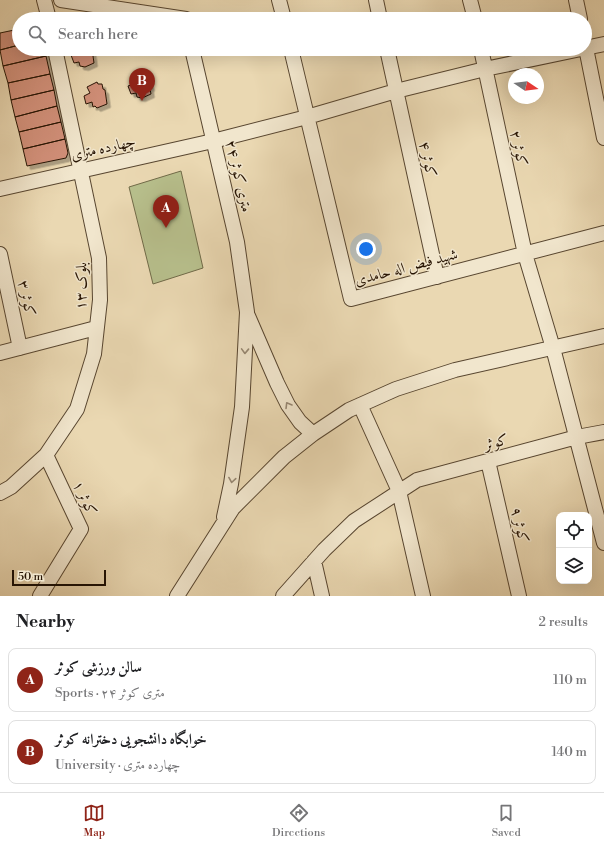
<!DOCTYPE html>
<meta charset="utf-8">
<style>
:root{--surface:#fff;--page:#f2f2f2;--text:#202124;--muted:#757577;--line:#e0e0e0;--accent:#8f2418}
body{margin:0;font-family:"Libre Bodoni",Amiri,serif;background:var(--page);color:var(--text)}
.controls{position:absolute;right:12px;bottom:12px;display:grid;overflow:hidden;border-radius:8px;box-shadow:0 4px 16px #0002}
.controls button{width:36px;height:36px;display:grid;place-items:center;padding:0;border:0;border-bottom:1px solid var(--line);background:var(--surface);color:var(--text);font:20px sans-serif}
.compass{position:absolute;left:508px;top:68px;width:36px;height:36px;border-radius:50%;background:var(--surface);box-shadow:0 4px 16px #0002;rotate:103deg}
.scale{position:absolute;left:12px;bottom:10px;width:94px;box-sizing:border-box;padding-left:4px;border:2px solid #281504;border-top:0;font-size:11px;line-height:14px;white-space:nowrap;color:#281504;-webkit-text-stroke:3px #f1e6cd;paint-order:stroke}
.you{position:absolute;left:366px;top:249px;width:14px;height:14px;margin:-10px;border:3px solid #fff;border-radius:50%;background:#1a73e8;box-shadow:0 0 0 6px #1a73e833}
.badge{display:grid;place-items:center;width:26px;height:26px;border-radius:50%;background:var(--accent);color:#fff;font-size:13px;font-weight:700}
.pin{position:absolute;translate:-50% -33px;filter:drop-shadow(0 1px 2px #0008)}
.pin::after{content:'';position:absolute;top:21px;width:14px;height:12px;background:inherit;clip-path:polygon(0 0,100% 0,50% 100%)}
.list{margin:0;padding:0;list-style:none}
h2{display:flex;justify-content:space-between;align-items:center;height:52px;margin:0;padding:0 16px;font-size:17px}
h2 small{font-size:13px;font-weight:400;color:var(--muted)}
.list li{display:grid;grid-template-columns:26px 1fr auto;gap:12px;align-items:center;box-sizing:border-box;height:64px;margin:0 8px 8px;padding:0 8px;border:1px solid var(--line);border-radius:8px}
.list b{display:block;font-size:15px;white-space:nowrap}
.list p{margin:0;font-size:13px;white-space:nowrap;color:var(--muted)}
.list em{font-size:13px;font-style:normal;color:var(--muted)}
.icon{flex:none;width:22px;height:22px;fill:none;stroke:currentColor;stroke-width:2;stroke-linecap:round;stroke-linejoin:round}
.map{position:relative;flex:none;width:604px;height:596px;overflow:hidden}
.search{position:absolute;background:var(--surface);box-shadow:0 4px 16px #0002;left:12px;right:12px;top:12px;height:44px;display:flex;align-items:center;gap:10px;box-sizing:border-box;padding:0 14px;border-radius:22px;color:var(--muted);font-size:15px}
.sheet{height:196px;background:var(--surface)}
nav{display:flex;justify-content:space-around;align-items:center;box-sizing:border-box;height:56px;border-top:1px solid var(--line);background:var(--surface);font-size:11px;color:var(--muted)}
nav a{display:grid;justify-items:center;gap:2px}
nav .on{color:var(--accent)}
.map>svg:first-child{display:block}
.green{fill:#b7bf8c;stroke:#706a48}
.building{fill:#d2907a;stroke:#281504;filter:url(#shadow)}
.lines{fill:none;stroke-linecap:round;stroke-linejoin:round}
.minor-casing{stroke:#584630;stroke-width:16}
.minor{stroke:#f1e6cd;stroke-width:14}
.oneway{stroke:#978873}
.labels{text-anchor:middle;stroke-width:3;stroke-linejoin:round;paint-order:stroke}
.street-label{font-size:15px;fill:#281504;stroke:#f1e6cd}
</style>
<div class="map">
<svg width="604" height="596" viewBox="0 0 604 596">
<defs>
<filter id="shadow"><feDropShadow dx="3.5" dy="3.5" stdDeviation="0" flood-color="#0004"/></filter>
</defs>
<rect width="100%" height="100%" fill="#ead8b2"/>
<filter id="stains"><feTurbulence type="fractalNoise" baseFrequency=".005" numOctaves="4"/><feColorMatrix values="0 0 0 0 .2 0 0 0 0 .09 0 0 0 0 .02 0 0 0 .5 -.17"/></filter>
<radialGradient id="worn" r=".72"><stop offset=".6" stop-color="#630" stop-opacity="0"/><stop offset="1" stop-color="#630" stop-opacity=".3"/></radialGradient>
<!-- green -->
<path class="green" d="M181,171l22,97 -50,16 -24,-97z"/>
<!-- building -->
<path class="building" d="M19,29v16l-19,5v-17z
M19,45v4h25l2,7 -43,10 -3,-16z
M76,49h16l2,14 -9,4 -5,-1 -1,-4 -5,1 -3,-8 6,-2z
M46,56l4,18 -42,9 -5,-17z
M141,73l2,1h3l5,13 -1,2 1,5 -9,4 -5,-1 -1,-4 -5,1 -3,-8 6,-2 -2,-6z
M50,74l4,16 -43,10 -3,-17z
M97,82l1,2h4l1,5 2,1 2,14 -10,4 -2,-2 -2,1 -1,-5 -6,2 -2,-8 6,-3 -3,-6z
M54,90l3,16 -42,11 -4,-17z
M57,106l4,16 -42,10 -4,-15z
M61,122l4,17 -42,10 -4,-17z
M65,139l3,14 -2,5 -39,8 -4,-17z"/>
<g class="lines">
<!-- minor casing -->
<g class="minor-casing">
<path id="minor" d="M44,0l5,19
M61,0l125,19
M279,0l5,19
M376,0l4,19
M470,0l5,19
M576,0l4,19
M585,48l19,-4
M586,48l18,90
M192,49l45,193 10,70 -5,95 -11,77 -7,33
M291,49l60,250 253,-66
M387,49l50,228
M481,49l44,205 28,94 51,195
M0,189l213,-48 94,-24 89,-26 89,-22 96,-20
M0,254l20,94
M248,316l29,67 11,22 12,17 13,12
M0,353l96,-25
M360,405l39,86 24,105
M488,461l31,135
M0,493l11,-6 35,-32 31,-46 17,-55 6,-54 -1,-42 -44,-209
M314,561l8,35
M40,596l41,-67 -35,-74
M177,596l56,-88 51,-51 29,-23 36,-24 47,-21 59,-19 149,-34
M283,596l41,-46 30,-29 63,-41 160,-43 27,-5"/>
</g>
<!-- minor -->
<use href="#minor" class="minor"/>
</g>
<!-- one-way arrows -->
<defs><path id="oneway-chevron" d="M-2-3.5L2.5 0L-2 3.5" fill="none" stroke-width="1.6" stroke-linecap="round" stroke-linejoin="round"/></defs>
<g class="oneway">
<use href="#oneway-chevron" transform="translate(245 351) rotate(92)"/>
<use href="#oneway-chevron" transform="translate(288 405) rotate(-121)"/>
<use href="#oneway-chevron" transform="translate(232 480) rotate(99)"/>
</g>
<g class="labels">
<!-- street labels -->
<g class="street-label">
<text transform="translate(103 148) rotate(-13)" y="5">چهارده متری</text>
<text transform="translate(519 148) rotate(78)" y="5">کوثر ۲</text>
<text transform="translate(428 159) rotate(78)" y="5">کوثر ۴</text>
<text transform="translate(239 176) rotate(77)" y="5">۲۴ متری کوثر</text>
<text transform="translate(406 267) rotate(-15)" y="5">شهید فیض اله حامدی</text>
<text transform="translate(81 286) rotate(-89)" y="5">بلوک ۱۳</text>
<text transform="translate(27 298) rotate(78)" y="5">کوثر ۳</text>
<text transform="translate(496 442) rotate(-15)" y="5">کوثر</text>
<text transform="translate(85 498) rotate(65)" y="5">کوثر ۱</text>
<text transform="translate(520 525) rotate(77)" y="5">کوثر ۹</text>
</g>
</g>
<rect width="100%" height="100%" filter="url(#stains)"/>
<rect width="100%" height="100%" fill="url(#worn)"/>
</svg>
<div class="controls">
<button><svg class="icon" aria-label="locate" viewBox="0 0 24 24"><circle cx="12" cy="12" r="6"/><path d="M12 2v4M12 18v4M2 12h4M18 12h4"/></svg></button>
<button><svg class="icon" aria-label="layers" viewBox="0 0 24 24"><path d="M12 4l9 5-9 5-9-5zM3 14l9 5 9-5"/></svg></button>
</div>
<svg class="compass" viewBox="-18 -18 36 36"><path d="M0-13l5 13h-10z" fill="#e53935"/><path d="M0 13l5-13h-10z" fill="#757577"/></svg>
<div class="scale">50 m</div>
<div class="you"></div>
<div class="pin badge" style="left:166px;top:228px">A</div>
<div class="pin badge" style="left:142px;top:101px">B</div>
<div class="search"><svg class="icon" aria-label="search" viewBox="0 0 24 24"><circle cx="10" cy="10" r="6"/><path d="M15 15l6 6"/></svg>Search here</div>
</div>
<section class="sheet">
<h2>Nearby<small>2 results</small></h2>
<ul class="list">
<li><span class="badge">A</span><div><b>سالن ورزشی کوثر</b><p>Sports · ۲۴ متری کوثر</p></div><em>110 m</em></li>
<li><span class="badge">B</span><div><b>خوابگاه دانشجویی دخترانه کوثر</b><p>University · چهارده متری</p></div><em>140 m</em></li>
</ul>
</section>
<nav>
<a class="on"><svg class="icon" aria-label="map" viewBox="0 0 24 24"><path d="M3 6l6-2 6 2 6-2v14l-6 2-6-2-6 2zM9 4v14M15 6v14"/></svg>Map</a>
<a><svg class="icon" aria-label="directions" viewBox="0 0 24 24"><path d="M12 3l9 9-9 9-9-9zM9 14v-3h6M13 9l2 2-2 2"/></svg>Directions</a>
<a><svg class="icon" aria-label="saved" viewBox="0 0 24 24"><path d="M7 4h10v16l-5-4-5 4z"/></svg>Saved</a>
</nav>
